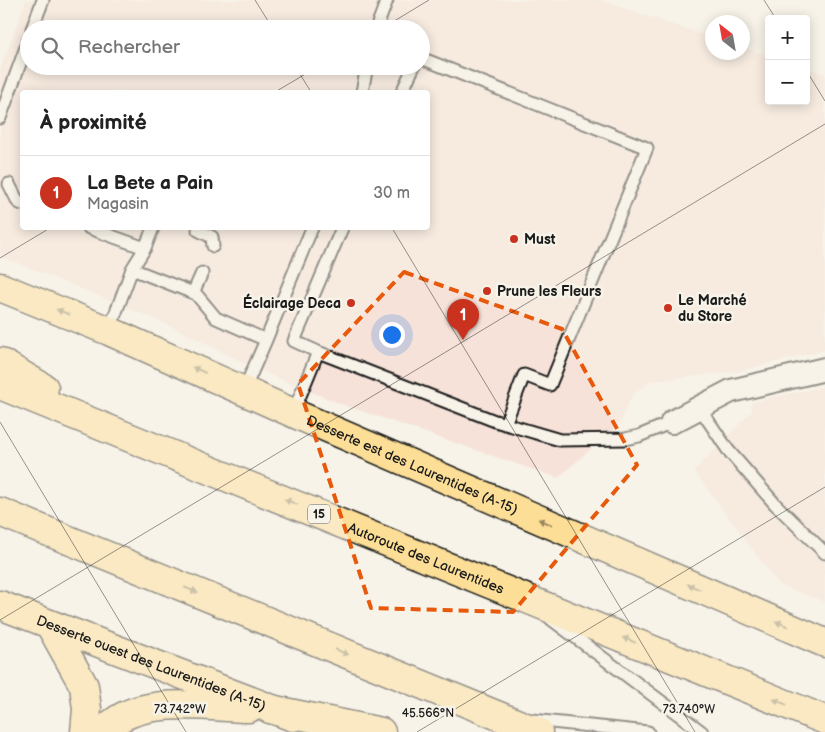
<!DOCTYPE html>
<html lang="fr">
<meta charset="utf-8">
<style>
:root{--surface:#fff;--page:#f2f2f2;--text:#222;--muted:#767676;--line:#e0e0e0;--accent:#c8321e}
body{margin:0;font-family:"Balsamiq Sans",sans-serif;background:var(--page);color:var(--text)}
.controls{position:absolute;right:15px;top:15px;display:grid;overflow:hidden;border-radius:5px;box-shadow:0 2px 12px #0003}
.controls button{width:45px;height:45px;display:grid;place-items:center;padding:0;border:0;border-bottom:1px solid var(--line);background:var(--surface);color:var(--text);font:25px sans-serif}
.compass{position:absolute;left:705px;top:15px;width:45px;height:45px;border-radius:50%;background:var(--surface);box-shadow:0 2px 12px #0003;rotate:329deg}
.you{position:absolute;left:391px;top:334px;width:18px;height:18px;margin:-12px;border:4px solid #fff;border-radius:50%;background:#1a73e8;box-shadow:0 0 0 8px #1a73e833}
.badge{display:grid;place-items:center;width:32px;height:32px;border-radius:50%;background:var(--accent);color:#fff;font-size:16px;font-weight:700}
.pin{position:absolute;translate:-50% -41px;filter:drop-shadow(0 1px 2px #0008)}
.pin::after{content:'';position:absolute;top:26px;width:18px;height:15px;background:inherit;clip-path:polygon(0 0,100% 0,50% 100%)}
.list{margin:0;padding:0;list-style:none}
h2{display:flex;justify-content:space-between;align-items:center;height:65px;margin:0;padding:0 20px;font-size:21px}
h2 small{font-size:16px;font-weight:400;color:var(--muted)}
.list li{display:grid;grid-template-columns:32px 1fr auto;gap:15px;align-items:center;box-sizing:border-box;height:75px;padding:0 20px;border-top:1px solid var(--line)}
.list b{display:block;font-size:19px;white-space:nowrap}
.list p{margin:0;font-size:16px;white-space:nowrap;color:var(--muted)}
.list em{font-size:16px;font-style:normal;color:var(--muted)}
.icon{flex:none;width:28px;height:28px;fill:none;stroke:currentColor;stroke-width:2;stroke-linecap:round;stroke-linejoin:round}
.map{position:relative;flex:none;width:825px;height:732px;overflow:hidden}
.search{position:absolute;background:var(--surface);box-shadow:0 2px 12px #0003;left:20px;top:20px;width:410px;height:55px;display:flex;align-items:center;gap:12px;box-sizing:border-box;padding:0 18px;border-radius:28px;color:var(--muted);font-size:19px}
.panel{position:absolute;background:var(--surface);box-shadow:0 2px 12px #0003;left:20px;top:90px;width:410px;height:140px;border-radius:5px}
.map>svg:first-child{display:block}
.built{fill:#f6e2d8;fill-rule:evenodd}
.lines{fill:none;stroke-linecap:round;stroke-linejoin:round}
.service-casing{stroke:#1c1c1c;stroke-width:15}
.minor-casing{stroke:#1c1c1c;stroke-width:26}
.primary-casing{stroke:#1c1c1c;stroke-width:31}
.motorway-casing{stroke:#1c1c1c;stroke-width:31}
.service{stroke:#f7f3e8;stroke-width:11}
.minor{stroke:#f7f3e8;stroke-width:22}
.primary{stroke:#fcde96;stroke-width:28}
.motorway{stroke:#fcde96;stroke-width:28}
.oneway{fill:#97875f}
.marked{fill:none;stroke:#e8590c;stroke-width:4;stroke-dasharray:10 6;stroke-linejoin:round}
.ticks{fill:none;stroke:#1c1c1c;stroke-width:1;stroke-opacity:0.45}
.poi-dot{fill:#c8321e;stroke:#f7f3e8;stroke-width:2}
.labels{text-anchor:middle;stroke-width:5;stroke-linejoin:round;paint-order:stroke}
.shield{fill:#f7f3e8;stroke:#5e5c59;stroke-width:1}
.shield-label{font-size:12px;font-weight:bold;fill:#1c1c1c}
.poi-label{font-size:14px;font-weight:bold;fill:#1c1c1c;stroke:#f7f3e8;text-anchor:start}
.street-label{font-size:14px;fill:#1c1c1c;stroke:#f7f3e8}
.ticks-label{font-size:12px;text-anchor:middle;fill:#1c1c1c;stroke:#f7f3e8;stroke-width:5;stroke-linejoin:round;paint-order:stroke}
</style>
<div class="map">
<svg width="825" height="732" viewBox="0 0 825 732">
<rect width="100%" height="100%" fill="#f7f3e8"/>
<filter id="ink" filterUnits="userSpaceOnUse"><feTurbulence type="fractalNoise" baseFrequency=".02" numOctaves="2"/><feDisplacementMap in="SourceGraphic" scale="10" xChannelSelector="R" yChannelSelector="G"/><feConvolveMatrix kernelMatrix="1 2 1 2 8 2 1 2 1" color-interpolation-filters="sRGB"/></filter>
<g filter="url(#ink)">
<!-- built -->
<path class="built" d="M26,0h574l112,38v14h30l1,-4 26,8v45h37v-33l19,6v276l-90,22 -85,9 -19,16 -11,26 -62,55 -217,-74 -78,-32 -103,-51 -160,-65v-186zM29,29h392v37h-392zM22,92h406v136h-406z
M825,386v216l-46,-17 -85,-114 58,-60 -1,-9z"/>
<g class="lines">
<!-- service casing -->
<g class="service-casing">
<path id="service" d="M32,29l11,-29
M376,29l11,-29
M421,58l226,90 -97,237 -26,-10 -19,49
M362,92l5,-26
M402,92l12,-26
M0,118l29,-79
M9,184l9,18 4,2
M89,228l56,20
M198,230l14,7 1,9
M132,269l64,25 20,24 50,22 -22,50
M193,293l9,-20
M109,331l23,-62 13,-21 8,-20
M266,340l46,-112
M318,352l-24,-11 48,-113
M699,407l29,43 47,54 50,49
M293,413l25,-61 177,69 65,19 65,-1 14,-3 33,-14
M551,619l151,113
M532,720l116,12"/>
</g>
<!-- minor casing -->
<g class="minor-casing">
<path id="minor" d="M672,422l59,-31 94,-22"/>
</g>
<!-- primary casing -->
<g class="primary-casing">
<g id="primary">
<path id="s1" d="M0,287l109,44 184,82 532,230"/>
<path id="s2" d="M0,605l293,112"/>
<path d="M50,625l34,61 3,23 -2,23"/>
<path d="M104,732c30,-38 100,-25 145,-24"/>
</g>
</g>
<!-- motorway casing -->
<g class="motorway-casing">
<g id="motorway">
<path d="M0,362l44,26"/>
<path id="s3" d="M0,385l825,335"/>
<path d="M0,512l538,220"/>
<path d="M270,709l111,23"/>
</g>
</g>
<!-- service -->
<use href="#service" class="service"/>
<!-- minor -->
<use href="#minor" class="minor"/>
<!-- primary -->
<use href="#primary" class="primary"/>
<!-- motorway -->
<use href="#motorway" class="motorway"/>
</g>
<!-- one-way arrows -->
<defs><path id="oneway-solid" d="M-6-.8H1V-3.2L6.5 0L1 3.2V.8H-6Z" transform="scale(1.25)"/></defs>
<g class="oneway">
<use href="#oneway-solid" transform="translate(63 312) rotate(-158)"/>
<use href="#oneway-solid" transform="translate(199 370) rotate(-156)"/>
<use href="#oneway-solid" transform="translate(291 502) rotate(-158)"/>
<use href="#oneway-solid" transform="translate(545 522) rotate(-157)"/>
<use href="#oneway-solid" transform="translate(694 587) rotate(-157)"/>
<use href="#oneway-solid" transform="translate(191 590) rotate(22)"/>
<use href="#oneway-solid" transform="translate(782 624) rotate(-157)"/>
<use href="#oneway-solid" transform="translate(629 640) rotate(-158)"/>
<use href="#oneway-solid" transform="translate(342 652) rotate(22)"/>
<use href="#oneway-solid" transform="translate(780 702) rotate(-158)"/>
</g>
</g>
<!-- marked area -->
<path d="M0 0H825V732H0ZM404,272l158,57 75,136 -124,147 -142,-4 -73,-224z" fill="#f7f3e8" fill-opacity=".55" fill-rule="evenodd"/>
<path class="marked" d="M404,272l158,57 75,136 -124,147 -142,-4 -73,-224z"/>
<!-- ticks -->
<path class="ticks" d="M255,0l18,29M764,0l12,19M381,29l48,-29M295,66l16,26M806,70l19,31M275,92l44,-26M392,228l303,504M0,258l50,-30M0,422l186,310M0,620l825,-496M417,732l408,-245"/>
<!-- markers -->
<g class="poi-dot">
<circle cx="514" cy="239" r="5"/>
<circle cx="487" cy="291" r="5"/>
<circle cx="351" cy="303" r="5"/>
<circle cx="668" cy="308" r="5"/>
</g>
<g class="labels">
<!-- shield labels -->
<rect class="shield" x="308" y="504.5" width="22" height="19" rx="4"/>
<g class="shield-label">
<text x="319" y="518">15</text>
</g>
<!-- poi labels -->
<g class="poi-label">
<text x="524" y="244">Must</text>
<text x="497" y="296">Prune les Fleurs</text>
<text x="678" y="305">Le Marché<tspan x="678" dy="16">du Store</tspan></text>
<text x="341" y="308" text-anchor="end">Éclairage Deca</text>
</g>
<!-- street labels -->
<g class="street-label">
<text dy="5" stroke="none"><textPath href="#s1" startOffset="449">Desserte est des Laurentides (A-15)</textPath></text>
<text dy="5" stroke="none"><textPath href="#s3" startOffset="460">Autoroute des Laurentides</textPath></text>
<text dy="5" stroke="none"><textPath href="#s2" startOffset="162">Desserte ouest des Laurentides (A-15)</textPath></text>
</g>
</g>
<g class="ticks-label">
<text x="180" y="713">73.742°W</text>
<text x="689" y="713">73.740°W</text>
<text x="428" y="717">45.566°N</text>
</g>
</svg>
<div class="controls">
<button>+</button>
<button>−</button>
</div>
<svg class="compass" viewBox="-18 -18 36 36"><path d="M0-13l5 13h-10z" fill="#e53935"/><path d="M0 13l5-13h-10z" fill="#767676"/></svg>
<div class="you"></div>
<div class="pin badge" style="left:463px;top:340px">1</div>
<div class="search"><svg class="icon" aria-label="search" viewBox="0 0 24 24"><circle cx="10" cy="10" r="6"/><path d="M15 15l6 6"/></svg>Rechercher</div>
<section class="panel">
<h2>À proximité<small></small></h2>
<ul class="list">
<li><span class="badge">1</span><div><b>La Bete a Pain</b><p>Magasin</p></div><em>30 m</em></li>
</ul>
</section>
</div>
